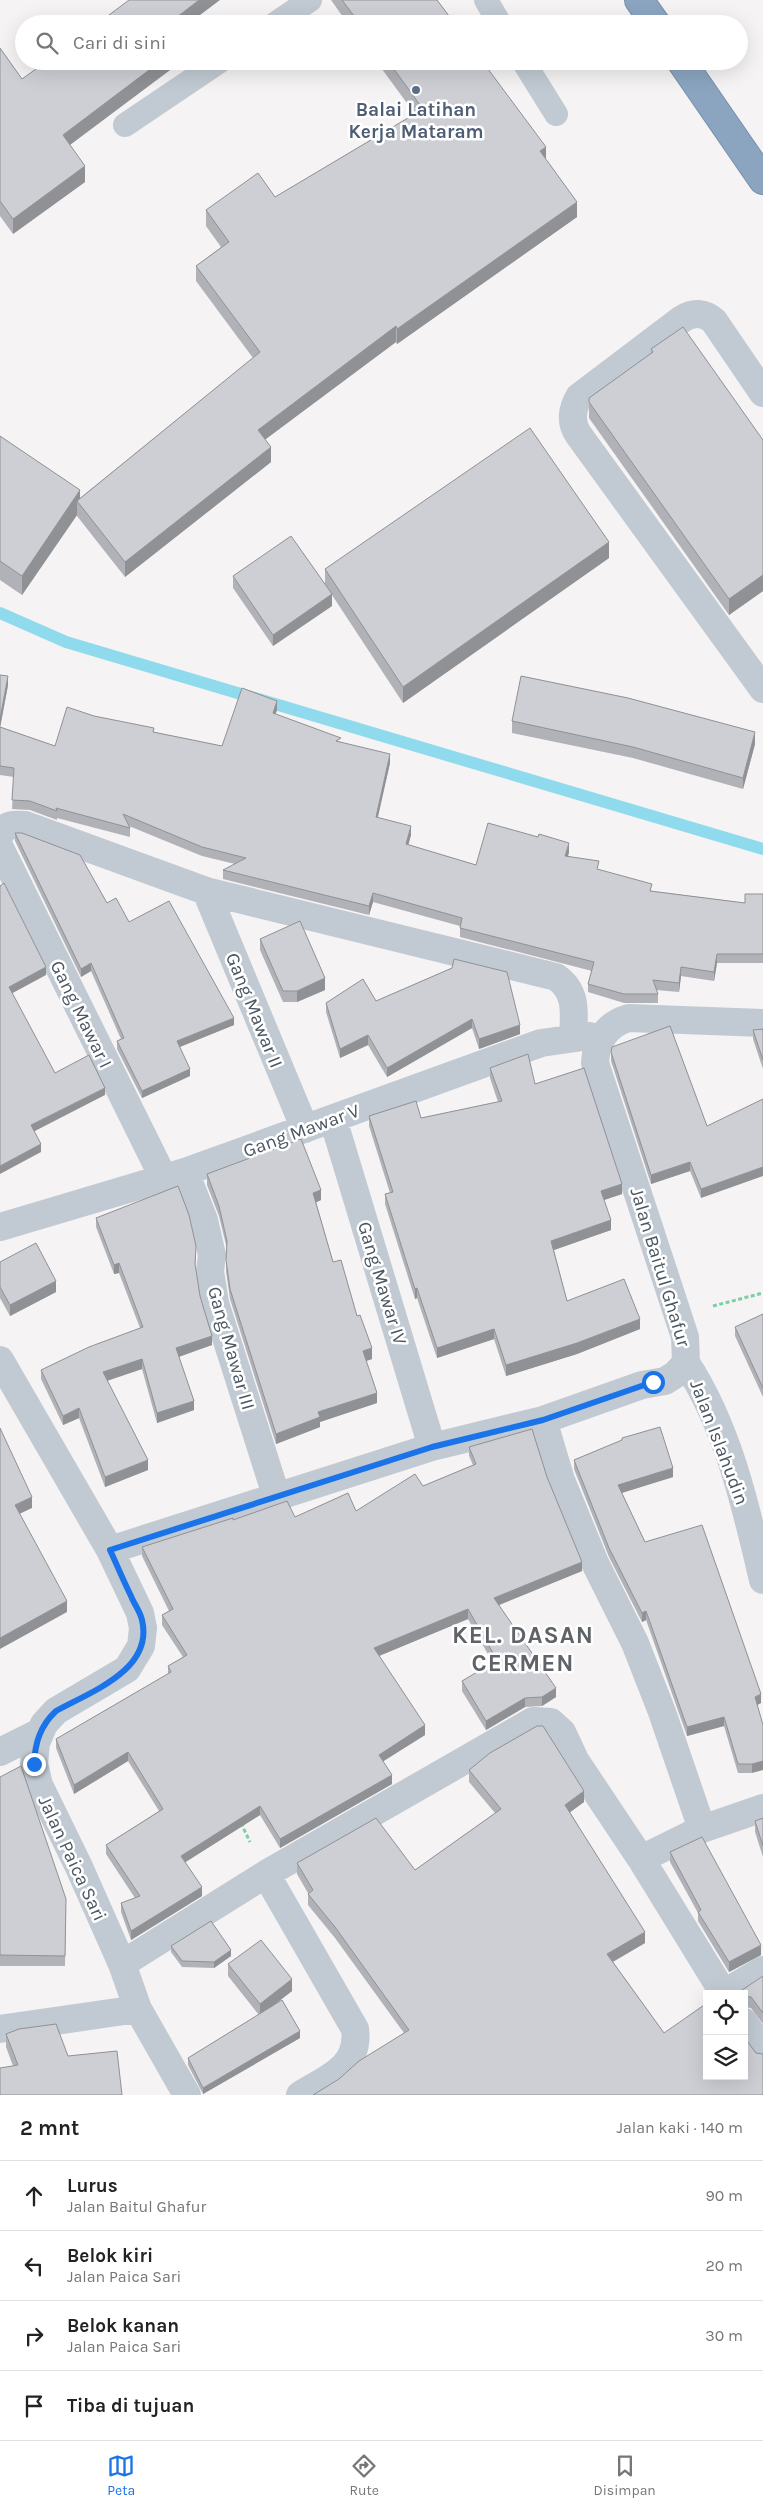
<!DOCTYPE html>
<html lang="id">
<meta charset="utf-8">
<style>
:root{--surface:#fff;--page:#f2f2f2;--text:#222;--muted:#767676;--line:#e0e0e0;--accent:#1a73e8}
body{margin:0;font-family:Karla,sans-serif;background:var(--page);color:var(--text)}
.controls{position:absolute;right:15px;bottom:15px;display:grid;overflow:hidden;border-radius:0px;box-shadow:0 5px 20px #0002}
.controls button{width:45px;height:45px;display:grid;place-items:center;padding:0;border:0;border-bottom:1px solid var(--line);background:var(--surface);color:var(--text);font:25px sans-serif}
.stop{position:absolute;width:15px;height:15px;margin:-11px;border:4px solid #1a73e8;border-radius:50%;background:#fff}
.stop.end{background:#1a73e8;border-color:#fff;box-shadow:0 1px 5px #0008}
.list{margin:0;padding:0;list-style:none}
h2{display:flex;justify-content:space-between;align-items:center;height:65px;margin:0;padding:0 20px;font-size:21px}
h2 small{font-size:16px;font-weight:400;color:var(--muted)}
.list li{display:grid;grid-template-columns:32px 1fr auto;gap:15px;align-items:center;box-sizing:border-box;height:70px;padding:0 20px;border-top:1px solid var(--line)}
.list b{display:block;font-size:19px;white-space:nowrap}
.list p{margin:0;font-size:16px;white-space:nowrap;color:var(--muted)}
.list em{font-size:16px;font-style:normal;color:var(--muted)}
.icon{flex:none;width:28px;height:28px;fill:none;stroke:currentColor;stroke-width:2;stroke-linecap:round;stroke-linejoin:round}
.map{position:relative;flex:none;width:763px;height:2095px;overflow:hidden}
.search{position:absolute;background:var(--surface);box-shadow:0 5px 20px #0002;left:15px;right:15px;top:15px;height:55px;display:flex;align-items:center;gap:12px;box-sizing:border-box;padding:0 18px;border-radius:28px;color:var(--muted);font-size:19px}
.sheet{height:345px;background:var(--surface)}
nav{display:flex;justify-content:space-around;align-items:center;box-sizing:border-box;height:70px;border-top:1px solid var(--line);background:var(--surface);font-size:14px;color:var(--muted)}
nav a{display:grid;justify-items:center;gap:2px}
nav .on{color:var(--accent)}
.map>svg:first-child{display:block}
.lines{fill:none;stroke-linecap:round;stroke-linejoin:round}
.stream{stroke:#90daee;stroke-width:12}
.highway-casing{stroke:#7690ad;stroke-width:30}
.path{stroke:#7ad0a6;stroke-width:3;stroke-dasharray:4 2.5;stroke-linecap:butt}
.lane{stroke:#c1cad2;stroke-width:24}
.street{stroke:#c1cad2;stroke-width:28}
.highway{stroke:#8ba5c1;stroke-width:28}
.wall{fill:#b0b2b7}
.shaded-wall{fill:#909195}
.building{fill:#cdcfd5;stroke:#909195}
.route{stroke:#1a73e8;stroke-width:6}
.service-dot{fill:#5c6f8a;stroke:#fff;stroke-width:2}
.labels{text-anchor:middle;stroke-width:5;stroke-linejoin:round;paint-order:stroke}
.service-label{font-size:19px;font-weight:bold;fill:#4e5e75;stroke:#fff}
.street-label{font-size:19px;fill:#4a5661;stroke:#fff}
.district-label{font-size:24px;font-weight:bold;letter-spacing:1px;fill:#5f6368;stroke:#fff}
</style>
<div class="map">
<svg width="763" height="2095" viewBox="0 0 763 2095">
<rect width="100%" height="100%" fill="#f5f3f3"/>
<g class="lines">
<!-- stream -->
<path class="stream" d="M0,613l66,29 697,207"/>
<!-- highway casing -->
<g class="highway-casing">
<path id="highway" d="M639,0l17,24
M681,61l82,119"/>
</g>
<!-- path -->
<path class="path" d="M713,1306l50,-13
M241,1823l9,19"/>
<!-- lane -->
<path class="lane" d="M486,0l14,24
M275,24l35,-24
M523,61l33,53
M125,125l95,-64"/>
<!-- street -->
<path class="street" d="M763,393l-49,-72c-10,-9 -21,-9 -32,-2l-103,78c-7,12 -9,25 -1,37l185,255
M0,835c5,-11 14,-11 25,-10l181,66 350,86c22,15 18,37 17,61
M0,848l164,331
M206,891l99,238
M333,1119l99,328
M185,1172l19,48 8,35 -2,16 5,32 61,192
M0,1227l185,-55 356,-129 49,-7
M0,1360l110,190 30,63 3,15 -2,18 -14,23 -71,42 -12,13 -8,19 -2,21 5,21 40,82 43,97 16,45 49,86
M686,1363c42,64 60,144 77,217
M543,1420l18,60 34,83 40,80 27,69 40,117
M110,1550l322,-103 111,-27 99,-35 23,-4 11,-7 10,-11 -1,-26 -90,-274c1,-22 12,-39 34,-45l134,5
M0,1752l40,-20
M641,1859l61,-30 61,-21
M266,1874l89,155c5,39 -28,49 -55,66
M122,1964l144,-90 267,-153 18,1 11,10 13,28 66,99 83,135
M724,1993l39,-23
M744,2022l19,28
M0,2029l138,-20"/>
<!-- highway -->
<use href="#highway" class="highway"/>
</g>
<!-- wall -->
<path class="wall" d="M331,0h106l18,24h-107z
M0,48l22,31 25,-18h135l-112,84 15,37 -72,52 -13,-18z
M376,61h106l64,99 31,57 -180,127 -1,-2 -131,97 6,23 -146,115 -48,-61v-1l-55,80 -22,-15v-144l80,62 173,-140 -57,-77v-15l25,-19 -15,-21v-16l69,-13 140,-83z
M651,349l112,91v151l-34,24 -140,-197v-16l62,-49z
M609,558l-206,145 -71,-108v11l-59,40 -40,-58v-12l92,8v-15z
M0,675l8,10 -8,42 55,19 39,-30 60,16 68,14 55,-36 -2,4 115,49 -13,54 34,18 -3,10 68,20 93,-13 -1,5 84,34 93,12 18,-9v69h-46l-3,18 -33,-5 -2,16 -23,-2 2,4v9h-34l-36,-11v-8l4,-13 -132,-34v-11l-87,-24 -4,13 -146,-36v-9l12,-6 -33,-8 -73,-30 1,2v9l-73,-19v2l-27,-10 -18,-1 2,-32 -14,-2z
M512,721l243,23 -12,45 -110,-31 -121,-25z
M15,833l92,70 22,19 105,103 -54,22 10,29 -48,22 -25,-49v-8l4,-2 -30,-68 -10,6 -66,-136z
M260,939l65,51 -28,12h-14l-23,-52z
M452,968l68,66 -41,15 -7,-21 -85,49 -19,-32 -28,13 -14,-46v-9l50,-2z
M763,1029v40l-10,-30v-9z
M611,1052l96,74 -6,72 -11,-27 -39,13 -40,-123z
M490,1068l45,16 87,110 -18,6 7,30 -57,20 13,51 73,28 -63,25 -71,22 -12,-37 -57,19 -20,-60 -2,1 -30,-95v-10l5,-1 -21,-67v-10l52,2 77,-16 -8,-24z
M207,1174l114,26 -5,2 17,60 24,54 15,43 -6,2 11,42 -57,19v5l-44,17 -46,-145 -4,-28 1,-22 -8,-33 -12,-31z
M96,1218l100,38 -1,11 5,29 12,49 -34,11 16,54 -37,13 -15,-54 -35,12 41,89 -43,17 -26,-69 -16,7 -22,-46v-9l99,-42 -21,-55 -5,1 -18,-47z
M0,1262l56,30 -46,24 -10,-18z
M763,1314v83l-28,-61v-9z
M622,1438l51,39 -51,16 23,49 116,161 -4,2 -5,68h-14l-14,-47 -37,10 -41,-116 -4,2 -33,-65 -35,-88v-9l48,-20z
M469,1447l78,30 35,94 -83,34 57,92 -14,9 -17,1 -39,23 -24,-39v-10l31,-18 -25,-44 -89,37 46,79 -42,26 9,23 -112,64 -20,-33 -75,47 17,34 -71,44 -10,-28v-9l14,-5 -29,-44v-9l53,-34 -31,-50 -54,33 -18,-46v-9l112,-65v-8l15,-9 -21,-32v-10l7,-4 -27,-55v-9l91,-27 62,-3 61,-6 67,-25 50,-21 -4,-9z
M469,1770l115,32 -14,10 75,131 -32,19 51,71 43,43 -368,3 65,-46 -69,-95 -27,-33v-12l-11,-19v-11l118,7 80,-57 -26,-31z
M0,1777l66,122 -1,67h-65z
M763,1818v39l-8,-25v-11z
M670,1852l91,103 -32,17 -31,-51v-8l-28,-51z
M171,1946l60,10 -17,12 -32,-1 -11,-15z
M228,1964l64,27 -21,16 29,31 -97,56 -15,-29v-7l71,-43 -31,-39z
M763,1976v48l-12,-16 -7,-1v-13z
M6,2034l62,22 -55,10 -7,-19z"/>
<!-- shaded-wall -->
<path class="shaded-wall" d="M199,0h21l-32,24h-20z
M161,61h21l-119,89v-15z
M546,147v15l-6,-11z
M85,166v16l-72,52v-15z
M577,202v15l-180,127v-15z
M396,326v16l-138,103v-15z
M271,447v15l-146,115v-15z
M80,490v15l-3,-4v14l-55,80v-19z
M609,542v16l-206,145v-16z
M763,575v16l-34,24v-16z
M332,594v12l-59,40v-11z
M8,676v9l-8,43v-9z
M277,701v9l-4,12v-9z
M755,732v12l-12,45v-11z
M390,754v9l-14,63v-9z
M411,826v9l-5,18v-9z
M569,843v9l-4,13v-9z
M373,893v9l-4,13v-9z
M717,954v9l-3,18v-9z
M91,963v8l-10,6v-8z
M46,967v8l-37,20v-8z
M681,967v9l-2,16v-9z
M325,978v12l-28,12v-11z
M234,1018v7l-57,23v-7z
M472,1019v9l-85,49v-9z
M520,1025v9l-41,15v-10z
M368,1035v10l-28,13v-9z
M190,1069v7l-48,22v-7z
M105,1088v7l-74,38v-8z
M41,1144v8l-41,22v-8z
M690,1162v9l-39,13v-9z
M763,1167v9l-62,22v-9z
M622,1184v10l-21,7v-10z
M321,1190v10l-8,4v-11z
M611,1220v10l-60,21v-10z
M119,1263v10l-5,1v-9z
M56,1281v11l-46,24v-11z
M417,1288v10l-2,1v-10z
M640,1319v10l-63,25 -71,22v-11z
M494,1329v10l-57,19v-10z
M212,1336v9l-36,13v-10z
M372,1348v11l-9,3v-11z
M142,1359v10l-39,13v-10z
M377,1393v10l-57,19v5l-44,17v-10l42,-22z
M194,1401v9l-37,13v-10z
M79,1408v10l-16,7v-9z
M148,1460v10l-43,17v-10z
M673,1468v9l-55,17v-9z
M32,1497v11l-17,8v-11z
M582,1562v9l-88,36v-9z
M67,1601v11l-67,37v-11z
M468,1609v10l-94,39v-10z
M646,1611v9l-4,2v-9z
M556,1688v9l-14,9v-9z
M761,1694v9l-6,3v-9z
M525,1698v9l-39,23v-9z
M724,1717v9l-37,10v-9z
M425,1725v10l-46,29v-9z
M128,1752v9l-54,33v-9z
M763,1761v9l-11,3v-9z
M392,1775v9l-112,64v-9z
M584,1791v11l-19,14v-11z
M260,1806v9l-79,50v-9z
M202,1887v9l-71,44v-9z
M645,1932v11l-38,22v-11z
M761,1945v10l-32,17v-10z
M231,1950v6l-17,12v-6z
M292,1979v12l-32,25v-12z
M300,2031v7l-97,56v-6z"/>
<!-- building -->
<path class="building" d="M129,0h70l-31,24h-71z
M342,0h95l18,24h-95z
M0,48l22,31 25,-18h114l-98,74 22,31 -72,53 -13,-18z
M388,61h94l64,86 -6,4 37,51 -180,127 -1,-3 -138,104 13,17 -146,115 -48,-61 183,-149 -64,-86 33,-24 -23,-32 52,-37 17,24 148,-88z
M683,327l80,113v135l-34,24 -140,-197v-4l64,-46 -2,-3z
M530,428l79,114 -206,145 -78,-118z
M0,436l80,54 -58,86 -22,-15z
M291,536l41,58 -59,41 -40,-59z
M0,675l8,1 -8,43z
M521,676l107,22 127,34 -12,46 -110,-31 -121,-26z
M242,688l35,13 -4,12 68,25 -5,3 54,13 -14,63 35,9 -5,18 70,21 12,-42 50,14 1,-3 30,9 -4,13 34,5 -2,8 55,15 -2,7 95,12v-9h18v60h-46l-3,18 -33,-5 -2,16 -26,-3 5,14h-34l-36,-10 6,-22 -134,-34 2,-10 -89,-25 -4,13 -146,-36 23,-12 -44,-11 -79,-33 7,14 -74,-20 1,3 -27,-10 -18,-1 2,-32 -14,-2v-39l55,19 12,-39 27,9 60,12 -1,4 69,14z
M15,833h7l58,22 27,48 9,-5 13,24 40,-21 65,117 -57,23 13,28 -48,22 -25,-50 7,-3 -33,-75 -10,6z
M4,883l42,84 -37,20 46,86 34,-18 16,33 -74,37 10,19 -41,22v-280z
M300,921l25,57 -28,13h-14l-23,-52z
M454,959l53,13 13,53 -41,14 -7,-20 -85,49 -19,-33 -28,14 -14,-46 37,-24 13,22 76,-33z
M670,1026l37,100 56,-27v68l-62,22 -11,-27 -39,13 -40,-123 1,-5z
M763,1029v31l-10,-30z
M528,1054l7,30 49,-16 38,116 -21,7 10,29 -60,21 16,60 57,-22 16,40 -63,24 -71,22 -12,-36 -57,19 -20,-60 -2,1 -30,-95 8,-2 -24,-76 47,-15 5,17 81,-17 -12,-33z
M301,1139l20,51 -8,3 20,69 8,-2 16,56 3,-1 12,33 -9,3 14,42 -59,19 2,5 -44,17 -46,-145 -4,-29 1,-19 -8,-35 -12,-32z
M178,1186l11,29 7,31 -1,18 5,32 12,40 -36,12 18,53 -37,12 -15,-54 -39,13 45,88 -43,17 -26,-69 -16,8 -22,-46 48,-23 54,-20 -24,-64 -5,2 -18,-47z
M36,1243l20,38 -46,24 -10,-18v-25z
M763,1314v74l-28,-61z
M660,1427l13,41 -55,17 27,57 57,-17 59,169 -6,3 8,28v36l-11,3h-14l-14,-47 -37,10 -41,-116 -4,2 -33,-65 -35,-88 48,-20v-2z
M0,1428l32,69 -17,8 52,96 -67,37z
M532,1429l15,48 35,85 -88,36 62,90 -14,9 -17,1 -39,23 -24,-40 35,-21 -29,-51 -94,39 51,77 -46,30 13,20 -112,64 -20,-33 -79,50 21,31 -71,44 -10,-28 19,-7 -34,-51 57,-36 -35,-57 -54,33 -18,-46 115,-67 -3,-6 19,-11 -25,-40 11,-6 -31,-62 91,-29v2l54,-19 8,16 53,-24 8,18 59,-37 8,12 53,-22 -7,-17z
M537,1726h6l41,65 -19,14 80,127 -38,22 57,79 43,-30v73h37v-39l12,16 7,1v41h-450l26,-16 20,-18 50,-31 -74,-103 -27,-33 5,-4 -16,-27 79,-45 39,52 86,-61 -32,-39 21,-17z
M21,1766l45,133 -1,57 -65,-1v-178z
M763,1818v28l-8,-25z
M702,1837l59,108 -32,17 -31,-50 3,-2 -31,-58z
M211,1921l20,29 -17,12 -32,-1 -11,-15z
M261,1940l31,39 -32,25 -32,-40z
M763,1976v37l-12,-16 -7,-1v-2h-8z
M282,2000l18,31 -97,57 -15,-30z
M56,2024l12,32 49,-5 5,44h-122v-27l18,-3 -12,-31 13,-5z"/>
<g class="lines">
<!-- route -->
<path class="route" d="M34,1764c1,-21 6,-38 22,-53 34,-19 98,-41 86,-91 -2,-9 -8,-16 -11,-24 -8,-16 -14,-31 -21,-46l322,-103 111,-27 110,-38"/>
</g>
<!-- markers -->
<circle class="service-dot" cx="416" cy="90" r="5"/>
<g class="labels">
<!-- service labels -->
<g class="service-label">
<text x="416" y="116">Balai Latihan<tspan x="416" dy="22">Kerja Mataram</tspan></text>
</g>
<!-- street labels -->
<g class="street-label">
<text transform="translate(255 1010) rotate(68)" y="7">Gang Mawar II</text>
<text transform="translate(82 1014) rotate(64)" y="7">Gang Mawar I</text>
<text transform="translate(301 1130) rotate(-20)" y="7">Gang Mawar V</text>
<text transform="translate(661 1267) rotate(73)" y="7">Jalan Baitul Ghafur</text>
<text transform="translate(383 1283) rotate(73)" y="7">Gang Mawar IV</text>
<text transform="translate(232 1348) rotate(74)" y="7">Gang Mawar III</text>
<text transform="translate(720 1442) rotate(69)" y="7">Jalan Islahudin</text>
<text transform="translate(73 1858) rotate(65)" y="7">Jalan Paica Sari</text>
</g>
<!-- district labels -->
<g class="district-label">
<text x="523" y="1643">KEL. DASAN<tspan x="523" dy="28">CERMEN</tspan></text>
</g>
</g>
</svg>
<div class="controls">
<button><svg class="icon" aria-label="locate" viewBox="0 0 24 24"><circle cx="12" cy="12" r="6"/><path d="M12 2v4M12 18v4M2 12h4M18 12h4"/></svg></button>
<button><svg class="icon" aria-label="layers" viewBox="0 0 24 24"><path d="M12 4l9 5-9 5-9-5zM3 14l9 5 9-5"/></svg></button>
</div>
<div class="stop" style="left:653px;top:1382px"></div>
<div class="stop end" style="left:34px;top:1764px"></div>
<div class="search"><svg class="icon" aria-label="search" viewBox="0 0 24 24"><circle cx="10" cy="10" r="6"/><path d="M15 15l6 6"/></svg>Cari di sini</div>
</div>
<section class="sheet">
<h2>2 mnt<small>Jalan kaki · 140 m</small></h2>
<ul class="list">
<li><svg class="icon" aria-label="ahead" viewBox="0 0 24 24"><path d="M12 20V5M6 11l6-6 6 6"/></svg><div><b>Lurus</b><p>Jalan Baitul Ghafur</p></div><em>90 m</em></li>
<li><svg class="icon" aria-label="left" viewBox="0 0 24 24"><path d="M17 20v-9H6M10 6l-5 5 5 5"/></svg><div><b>Belok kiri</b><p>Jalan Paica Sari</p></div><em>20 m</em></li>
<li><svg class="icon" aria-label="right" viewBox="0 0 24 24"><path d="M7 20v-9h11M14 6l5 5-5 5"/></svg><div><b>Belok kanan</b><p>Jalan Paica Sari</p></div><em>30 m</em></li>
<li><svg class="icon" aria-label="arrive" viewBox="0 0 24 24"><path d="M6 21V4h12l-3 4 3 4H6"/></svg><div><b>Tiba di tujuan</b></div></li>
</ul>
</section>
<nav>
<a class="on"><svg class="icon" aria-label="map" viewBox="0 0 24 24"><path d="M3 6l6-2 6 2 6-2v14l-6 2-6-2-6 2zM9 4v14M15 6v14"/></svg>Peta</a>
<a><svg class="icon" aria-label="directions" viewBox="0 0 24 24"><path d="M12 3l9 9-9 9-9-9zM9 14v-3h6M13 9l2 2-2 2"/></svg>Rute</a>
<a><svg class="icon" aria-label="saved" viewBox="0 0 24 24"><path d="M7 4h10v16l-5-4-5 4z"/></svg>Disimpan</a>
</nav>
